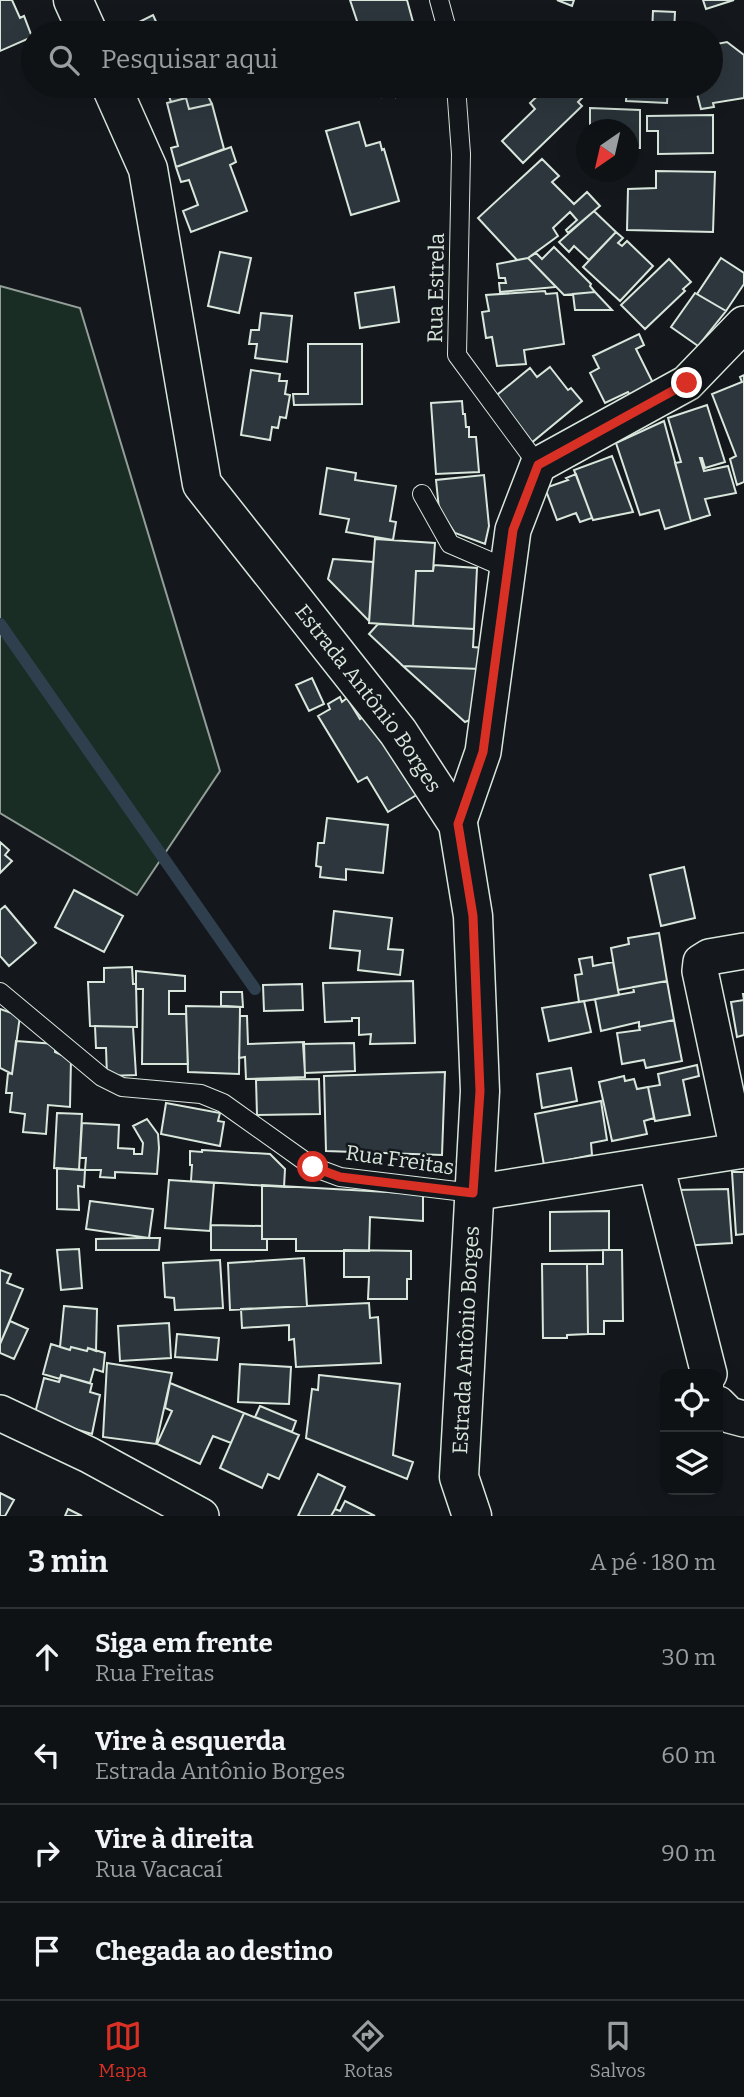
<!DOCTYPE html>
<html lang="pt">
<meta charset="utf-8">
<style>
:root{--surface:#0f1215;--page:#181b1e;--text:#f1f3f6;--muted:#9b9ea0;--line:#2f3234;--accent:#d93025}
body{margin:0;font-family:Bitter,serif;background:var(--page);color:var(--text)}
.controls{position:absolute;right:21px;bottom:21px;display:grid;overflow:hidden;border-radius:14px;box-shadow:0 7px 28px #0002}
.controls button{width:63px;height:63px;display:grid;place-items:center;padding:0;border:0;border-bottom:2px solid var(--line);background:var(--surface);color:var(--text);font:35px sans-serif}
.compass{position:absolute;left:576px;top:119px;width:63px;height:63px;border-radius:50%;background:var(--surface);box-shadow:0 7px 28px #0002;rotate:214deg}
.stop{position:absolute;width:21px;height:21px;margin:-16px;border:5px solid #d93025;border-radius:50%;background:#fff}
.stop.end{background:#d93025;border-color:#fff;box-shadow:0 2px 7px #0008}
.list{margin:0;padding:0;list-style:none}
h2{display:flex;justify-content:space-between;align-items:center;height:91px;margin:0;padding:0 28px;font-size:30px}
h2 small{font-size:23px;font-weight:400;color:var(--muted)}
.list li{display:grid;grid-template-columns:46px 1fr auto;gap:21px;align-items:center;box-sizing:border-box;height:98px;padding:0 28px;border-top:2px solid var(--line)}
.list b{display:block;font-size:26px;white-space:nowrap}
.list p{margin:0;font-size:23px;white-space:nowrap;color:var(--muted)}
.list em{font-size:23px;font-style:normal;color:var(--muted)}
.icon{flex:none;width:38px;height:38px;fill:none;stroke:currentColor;stroke-width:2;stroke-linecap:round;stroke-linejoin:round}
.map{position:relative;flex:none;width:744px;height:1516px;overflow:hidden}
.search{position:absolute;background:var(--surface);box-shadow:0 7px 28px #0002;left:21px;right:21px;top:21px;height:77px;display:flex;align-items:center;gap:18px;box-sizing:border-box;padding:0 24px;border-radius:38px;color:var(--muted);font-size:26px}
.sheet{height:483px;background:var(--surface)}
nav{display:flex;justify-content:space-around;align-items:center;box-sizing:border-box;height:98px;border-top:2px solid var(--line);background:var(--surface);font-size:19px;color:var(--muted)}
nav a{display:grid;justify-items:center;gap:4px}
nav .on{color:var(--accent)}
.map>svg:first-child{display:block}
.green{fill:#1a2d24;stroke:#939e99;stroke-width:2}
.lines{fill:none;stroke-linecap:round;stroke-linejoin:round}
.stream{stroke:#2f3f4d;stroke-width:12}
.building{fill:#2c363c;stroke:#d8e6dc;stroke-width:2}
.service-casing{stroke:#d8e6dc;stroke-width:20}
.minor-casing{stroke:#d8e6dc;stroke-width:38}
.tertiary-casing{stroke:#d8e6dc;stroke-width:41}
.service{stroke:#14181c;stroke-width:18}
.minor{stroke:#14181c;stroke-width:35}
.tertiary{stroke:#14181c;stroke-width:38}
.route{stroke:#d93025;stroke-width:9}
.labels{text-anchor:middle;stroke-width:5;stroke-linejoin:round;paint-order:stroke}
.street-label{font-size:21px;fill:#d8e6dc;stroke:#14181c}
</style>
<div class="map">
<svg width="744" height="1516" viewBox="0 0 744 1516">
<rect width="100%" height="100%" fill="#14181c"/>
<!-- green -->
<path class="green" d="M0,286l80,22 140,463 -83,124 -137,-82z"/>
<g class="lines">
<!-- stream -->
<path class="stream" d="M0,624l255,365"/>
</g>
<!-- building -->
<path class="building" d="M0,0h12l8,18 4,-2 8,21 -32,14z
M350,0h57l9,33h-55z
M557,0h17l-2,6z
M703,0h31l-28,9z
M653,11l22,1 -1,21h-22z
M153,15l5,11 7,-3 6,10h-44l-2,-4z
M727,42l17,13v43l-31,5 1,4 -13,2 -6,-23h16v-41z
M160,86h43l9,18 -23,5 -3,-11 -15,4 -3,-9 -4,1z
M379,86h36l-19,11 -1,-4 -13,4z
M548,86h9l3,2 2,-2h14l9,9 -7,7 4,4 -59,57 -21,-22 33,-32 -5,-6z
M627,86h41l-1,17 -41,-2z
M186,98l3,11 23,-5 12,45 -48,18 -5,-19 7,-2 -11,-43z
M590,108l50,2v38h-12v-18h-38z
M713,115v38l-55,1v-23h-11v-15z
M359,122l7,24 14,-4 2,8 2,-1 15,52 -48,14 -25,-84z
M231,147l5,15 -6,3 17,46 -56,21 -8,-21 15,-6 -9,-25 -8,2 -5,-15z
M542,159l17,17 -7,6 22,22 13,-12 13,14 -32,27 -2,-3 11,-10 -7,-8 -17,16 5,8 -30,22 -11,2 -39,-42z
M656,171l59,1 -2,60 -86,-2 1,-41 28,-1z
M594,211l22,21 -27,28 -15,-14 -5,6 -10,-10z
M616,232l7,6 -5,5 4,3 5,-5 26,25 -33,35 -37,-34z
M554,247l37,37 -1,2 5,6 -31,3 -36,-37 8,-5 6,6z
M220,252l31,6 -12,55 -31,-7z
M528,258l28,29 -56,5 -1,-9h7l-1,-5h-6l-2,-14z
M721,258l23,15v11l-18,27 -29,-17z
M669,259l22,23 -8,7 2,2 -40,38 -24,-24z
M394,287l5,35 -39,6 -5,-35z
M545,291l1,3 11,-1 7,51 -40,6 2,14 -29,2 -5,-29 -6,1 -4,-26 7,-1 -3,-16z
M595,292l17,18h-37l-2,-16z
M695,293l31,18 -28,35 -27,-19z
M261,313l31,3 -5,46 -32,-4 2,-14h-8l2,-14h8z
M639,334l5,11 -8,4 20,40 -23,11 -5,-8 -23,11 -15,-30 9,-5 -6,-12z
M308,344h54v60l-68,1 -1,-11h15z
M550,367l18,23 3,-2 11,13 -52,43 -38,-45 38,-31 7,9z
M251,370l29,4 -1,7h8l-2,13 5,1 -4,23 -6,-1 -2,11 -6,-1 -2,13 -29,-5z
M744,375v107l-7,3 -7,-26 6,-3 -24,-62 30,-12 -2,-5z
M462,401l1,13h2l1,13h3v10h7l3,35 -43,2 -5,-71z
M707,405l18,57 -20,6 -3,-10h-2l4,13 24,-5 8,27 -31,6 5,16 -19,6 -16,-58 6,-1 -13,-44z
M664,421l27,100 -26,8 -6,-19 -19,5 -24,-72z
M612,456l21,56 -40,8 -19,-50z
M327,468l29,5 -1,7 41,6 -6,35 6,1 -3,18 -47,-8 3,-13 -29,-5z
M576,474l16,44 -12,4 -4,-9 -19,7 -12,-32 23,-8 -2,-2z
M484,475l5,51 -4,18 -30,-11 -16,-24 -3,-29z
M375,539l60,4 -2,28h-17l-3,55 -44,-3z
M333,559l40,3 -4,59 -41,-42z
M434,565l43,3 -3,61 -61,-3 3,-55h17z
M378,624l96,5 -1,18 11,1 -4,21 -77,-3 -34,-32z
M403,666l77,3 -3,48 -12,5z
M312,678l12,26 -15,7 -13,-26z
M340,697l2,5 5,-4 13,21 11,-7 49,81 -32,19 -21,-35 -9,5 -40,-66 12,-7 -2,-5z
M327,818l61,7 -5,48 -37,-4v11l-26,-3 1,-10 -5,-1 2,-23h6z
M0,842l9,8 -4,5 7,6 -12,12z
M684,867l11,51 -34,8 -11,-51z
M74,890l49,26 -19,36 -49,-25z
M5,906l31,37 -27,23 -9,-10v-46z
M334,911l58,7 -4,31 15,1 -3,25 -42,-5 2,-19 -30,-3z
M659,933l8,48 -49,9 -7,-42 18,-4 -1,-6z
M592,957l1,9 20,-4 6,33 -40,7 -4,-27 7,-1 -3,-15z
M132,967l1,17h3l1,43 -47,-1 -2,-44h16v-14z
M136,971l49,5v15h-16v23h17l2,50h-46l1,-75h-7z
M413,981l2,62 -45,1 1,-10 -12,1v-17h-7v3l-27,1 -2,-39z
M667,981l7,39 -35,7v-5l-38,9 -6,-32 39,-7 -1,-5z
M302,984l1,26 -39,1 -1,-26z
M221,992h21l1,15 -22,-1z
M743,994h1v41l-7,2 -6,-35 13,-2z
M584,1001l7,31 -42,9 -7,-33z
M186,1006l54,1 -1,67 -51,-2z
M0,1009l20,7 -8,58 -12,-6z
M240,1016h7l1,28 56,-2 1,35 -59,2 -1,-22 -6,1z
M674,1020l8,41 -36,7 -2,-8 -22,4 -5,-31 23,-3 -1,-3z
M95,1026l38,1 3,48 -29,1 -1,-28h-10z
M16,1041l39,3v8l16,7 -1,48 -22,-2 -2,29 -23,-2 2,-18 -15,-2 2,-19h-6l2,-20 4,1z
M354,1043l1,28 -50,2 -2,-29z
M697,1065l2,11 -16,4 7,35 -35,6 -7,-34 12,-2 -2,-11z
M571,1068l6,33 -35,7 -5,-34z
M445,1072l-3,83 -116,-4 -2,-75z
M624,1076l1,5 9,-2 3,10 11,-2 6,31 -10,3 3,13 -35,7 -13,-59z
M319,1079l1,35 -63,1 -1,-35z
M601,1101l6,39 -16,3 1,12 -48,10 -9,-51z
M166,1103l54,10 -2,8 6,1 -4,24 -59,-12z
M57,1113l25,1 -3,56 -25,-2z
M147,1119l11,15 1,14 -2,26 -42,-2v6l-15,-1 1,-7h-16l1,-12h-6l2,-35 37,2 -1,23 16,1v5h8l1,-11 -10,-17z
M202,1150l68,4 15,15 -1,18 -93,-6 1,-16h-2v-14l12,1z
M57,1168l28,2 -1,17 -6,-1 1,24 -22,-1z
M732,1172h12v62l-8,1z
M169,1180l45,3 -4,48 -45,-3z
M262,1185l161,9v27l-53,-4 -1,34h-73v-12h-34z
M728,1189l4,54 -52,3 -5,-56z
M90,1201l63,8 -4,29 -63,-9z
M609,1211v39l-59,1v-39z
M211,1225l51,1v13h5v11h-56z
M146,1238h14l-1,12h-63v-11z
M79,1249l3,39 -21,2 -4,-40z
M344,1250l67,1v28h-4v20h-39l1,-22h-25z
M603,1250h19l1,71h-19v13h-16l-1,-70h16z
M304,1258l3,48 -77,4 -2,-47z
M220,1260l3,48 -48,2 -1,-12 -9,-1 -2,-34z
M542,1264h45l1,70 -21,1v3h-24z
M0,1270l11,4 -4,9 16,6 -23,55z
M369,1303l1,15 8,-1 3,46 -85,4 -2,-28 -5,1v-15l-47,3 -1,-19z
M64,1306l33,3 -1,42 -8,-3 -1,3 -16,-4 -1,3 -10,-3z
M10,1321l18,8 -14,30 -14,-6v-9z
M169,1323l2,35 -51,3 -2,-35z
M177,1334l42,4 -2,22 -42,-3z
M51,1344l19,6 1,-3 16,4 1,-3 17,5 -2,19 -9,-3 -4,14 -29,-8 -1,4 -17,-5z
M107,1363l65,10 -16,71 -53,-7z
M240,1364l51,3 -2,37 -51,-2z
M61,1375l31,9 -2,8 10,3 -8,39 -58,-17 10,-39 15,4z
M319,1375l81,9 -7,71 20,7 -6,17 -101,-41 6,-49 6,1z
M170,1383l74,30 -13,30 -18,-7 -13,28 -43,-20 15,-33 -7,-3z
M260,1406l36,15 -4,11 -37,-15z
M244,1413l55,22 -20,44 -11,-5 -6,14 -42,-20z
M318,1474l27,13 -10,22 -4,7h-33z
M0,1493l14,7 -9,16h-5z
M345,1501l30,15h-44l4,-7 5,2z
M68,1509l14,7h-17z"/>
<g class="lines">
<!-- service casing -->
<g class="service-casing">
<path id="service" d="M439,0l9,33
M456,86l5,68 -4,201 81,110
M422,494l28,50 58,25
M0,992l102,85 20,10 79,7 22,9 90,64 27,10 133,16"/>
</g>
<!-- minor casing -->
<g class="minor-casing">
<path id="minor" d="M458,824l25,-72 30,-222 25,-65 149,-82 57,-59
M738,1150l-38,-179 1,-9 8,-5 35,-6
M656,1165l53,209
M473,1193l271,-43
M718,1404l11,11 15,4
M0,1413l89,42 112,61"/>
</g>
<!-- tertiary casing -->
<g class="tertiary-casing">
<g id="tertiary">
<path d="M73,0l15,33"/>
<path id="s1" d="M111,86l37,83 54,315 196,248 60,92 15,92 7,175 -21,386 13,39"/>
</g>
</g>
<!-- service -->
<use href="#service" class="service"/>
<!-- minor -->
<use href="#minor" class="minor"/>
<!-- tertiary -->
<use href="#tertiary" class="tertiary"/>
</g>
<g class="lines">
<!-- route -->
<path class="route" d="M313,1167l27,10 133,16 7,-102 -7,-175 -15,-92 25,-72 30,-222 25,-65 149,-82"/>
</g>
<g class="labels">
<!-- street labels -->
<g class="street-label">
<text transform="translate(436 288) rotate(-89)" y="7">Rua Estrela</text>
<text dy="7" stroke="none"><textPath href="#s1" startOffset="682">Estrada Antônio Borges</textPath></text>
<text transform="translate(400 1160) rotate(8)" y="7">Rua Freitas</text>
<text transform="translate(466 1340) rotate(-87)" y="7">Estrada Antônio Borges</text>
</g>
</g>
</svg>
<div class="controls">
<button><svg class="icon" aria-label="locate" viewBox="0 0 24 24"><circle cx="12" cy="12" r="6"/><path d="M12 2v4M12 18v4M2 12h4M18 12h4"/></svg></button>
<button><svg class="icon" aria-label="layers" viewBox="0 0 24 24"><path d="M12 4l9 5-9 5-9-5zM3 14l9 5 9-5"/></svg></button>
</div>
<svg class="compass" viewBox="-18 -18 36 36"><path d="M0-13l5 13h-10z" fill="#e53935"/><path d="M0 13l5-13h-10z" fill="#9b9ea0"/></svg>
<div class="stop" style="left:313px;top:1167px"></div>
<div class="stop end" style="left:687px;top:383px"></div>
<div class="search"><svg class="icon" aria-label="search" viewBox="0 0 24 24"><circle cx="10" cy="10" r="6"/><path d="M15 15l6 6"/></svg>Pesquisar aqui</div>
</div>
<section class="sheet">
<h2>3 min<small>A pé · 180 m</small></h2>
<ul class="list">
<li><svg class="icon" aria-label="ahead" viewBox="0 0 24 24"><path d="M12 20V5M6 11l6-6 6 6"/></svg><div><b>Siga em frente</b><p>Rua Freitas</p></div><em>30 m</em></li>
<li><svg class="icon" aria-label="left" viewBox="0 0 24 24"><path d="M17 20v-9H6M10 6l-5 5 5 5"/></svg><div><b>Vire à esquerda</b><p>Estrada Antônio Borges</p></div><em>60 m</em></li>
<li><svg class="icon" aria-label="right" viewBox="0 0 24 24"><path d="M7 20v-9h11M14 6l5 5-5 5"/></svg><div><b>Vire à direita</b><p>Rua Vacacaí</p></div><em>90 m</em></li>
<li><svg class="icon" aria-label="arrive" viewBox="0 0 24 24"><path d="M6 21V4h12l-3 4 3 4H6"/></svg><div><b>Chegada ao destino</b></div></li>
</ul>
</section>
<nav>
<a class="on"><svg class="icon" aria-label="map" viewBox="0 0 24 24"><path d="M3 6l6-2 6 2 6-2v14l-6 2-6-2-6 2zM9 4v14M15 6v14"/></svg>Mapa</a>
<a><svg class="icon" aria-label="directions" viewBox="0 0 24 24"><path d="M12 3l9 9-9 9-9-9zM9 14v-3h6M13 9l2 2-2 2"/></svg>Rotas</a>
<a><svg class="icon" aria-label="saved" viewBox="0 0 24 24"><path d="M7 4h10v16l-5-4-5 4z"/></svg>Salvos</a>
</nav>
